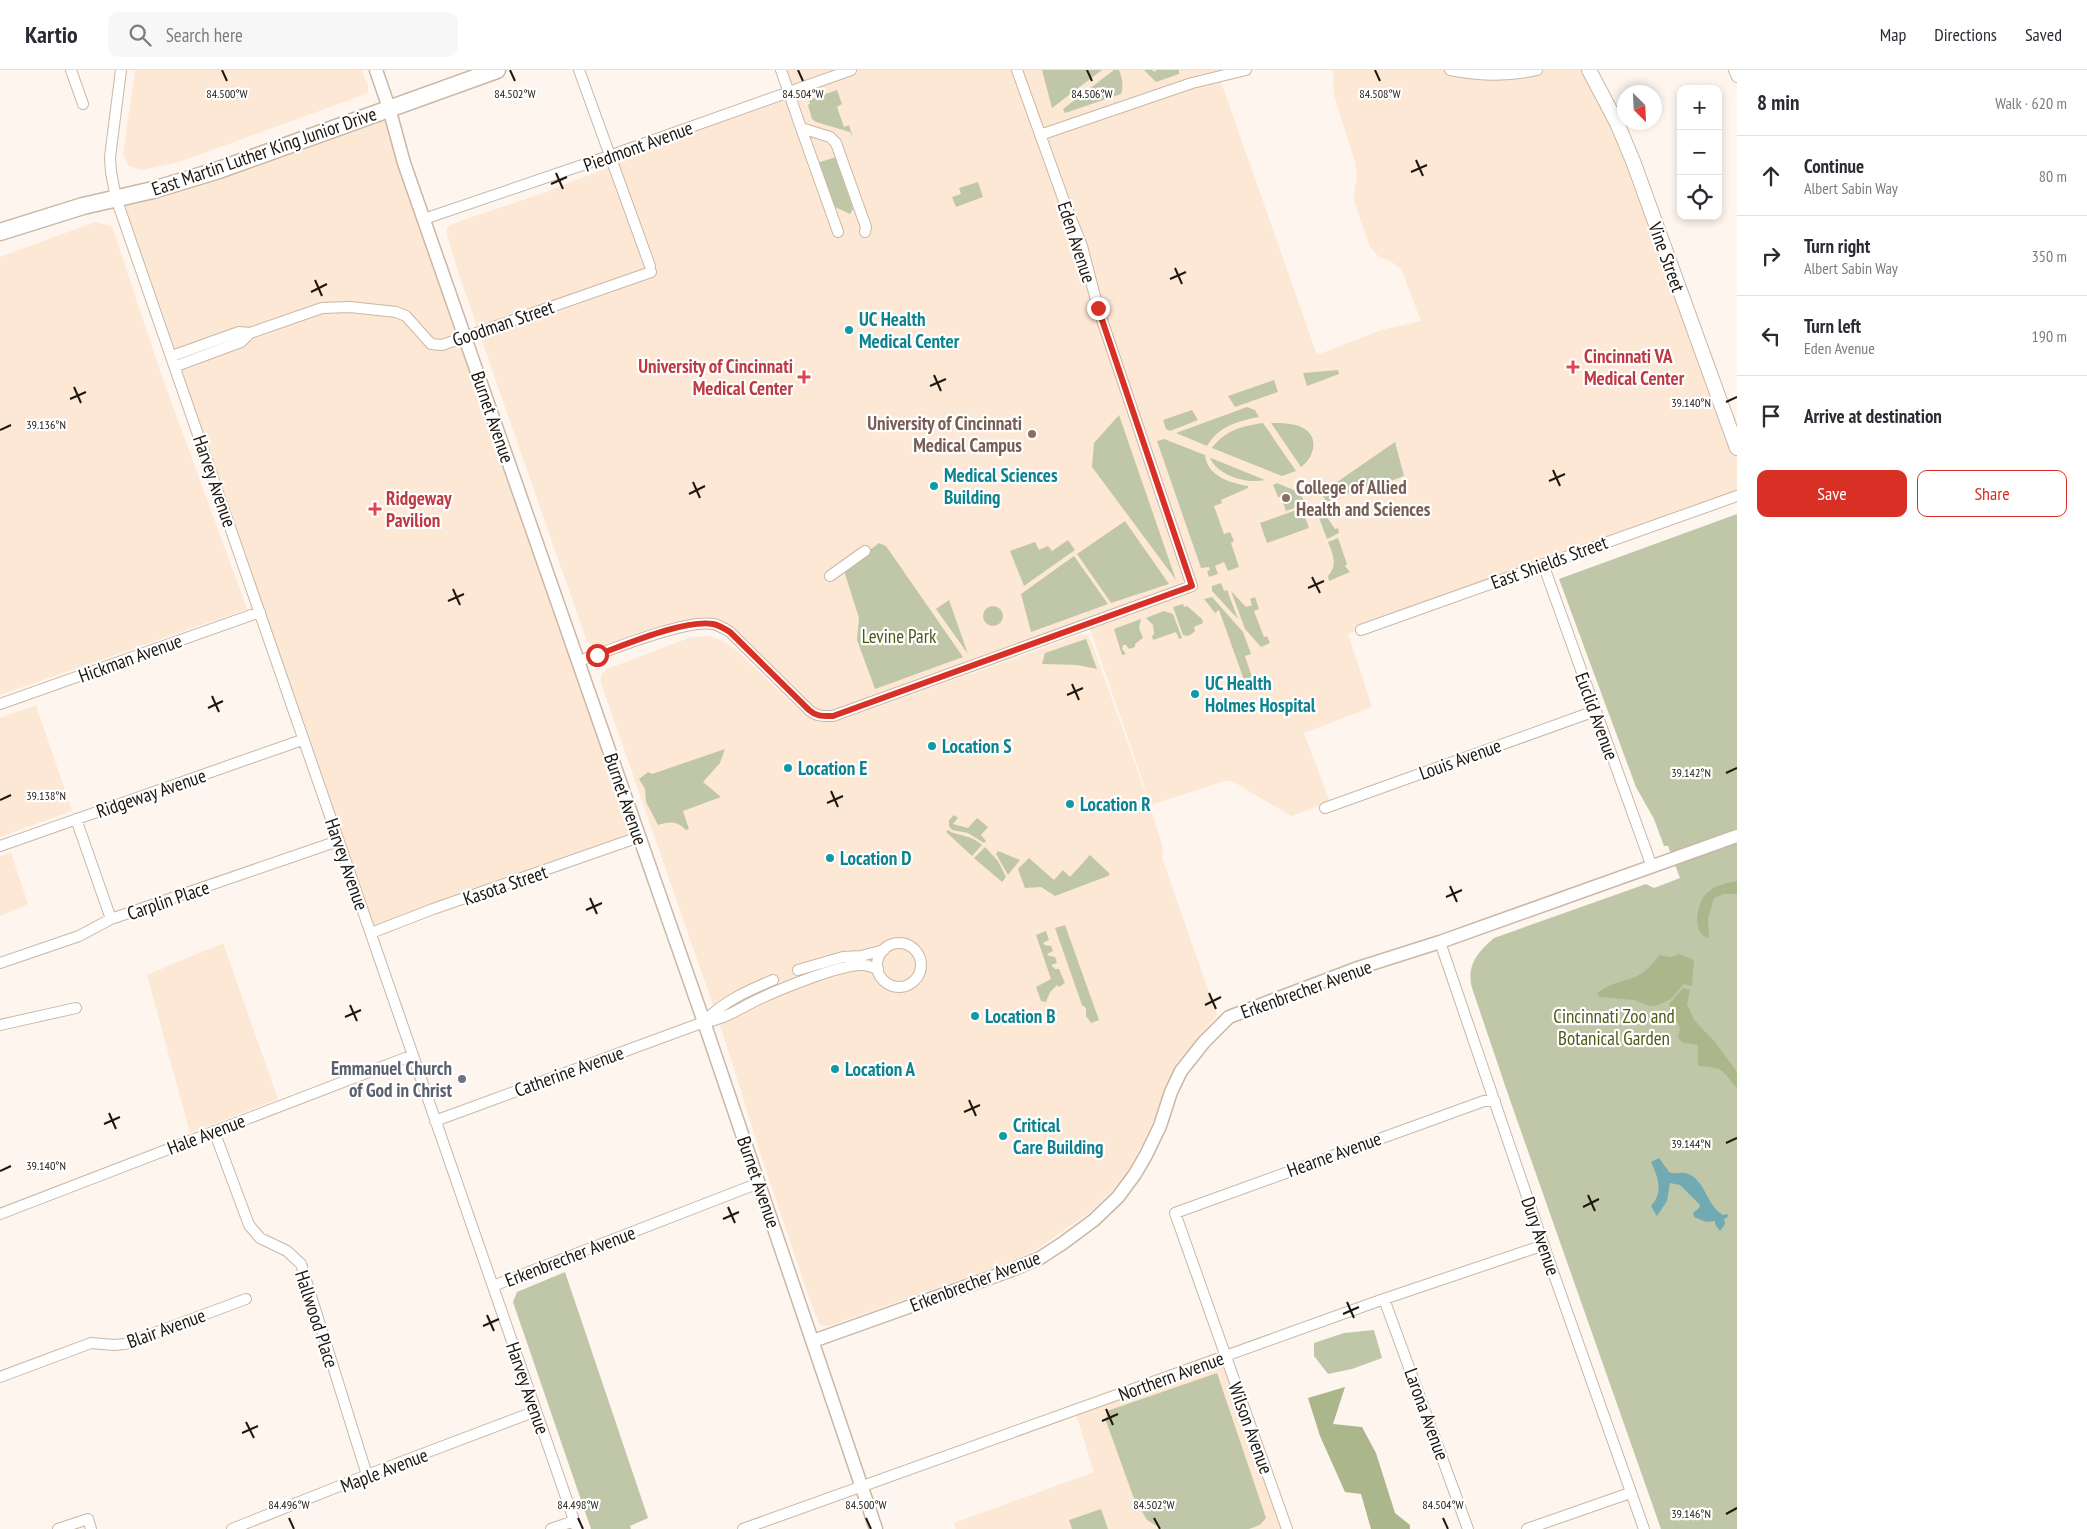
<!DOCTYPE html>
<meta charset="utf-8">
<style>
:root{--surface:#fff;--page:#f7f7f7;--text:#2b2b33;--muted:#7c7c81;--line:#e1e1e2;--accent:#d93025}
body{margin:0;font-family:"PT Sans Narrow",sans-serif;background:var(--page);color:var(--text)}
.controls{position:absolute;right:15px;top:15px;display:grid;overflow:hidden;border-radius:10px;box-shadow:0 2px 8px #0003}
.controls button{width:45px;height:45px;display:grid;place-items:center;padding:0;border:0;border-bottom:1px solid var(--line);background:var(--surface);color:var(--text);font:25px sans-serif}
.compass{position:absolute;left:1617px;top:15px;width:45px;height:45px;border-radius:50%;background:var(--surface);box-shadow:0 2px 8px #0003;rotate:156deg}
.stop{position:absolute;width:15px;height:15px;margin:-11px;border:4px solid #d93025;border-radius:50%;background:#fff}
.stop.end{background:#d93025;border-color:#fff;box-shadow:0 1px 5px #0008}
.list{margin:0;padding:0;list-style:none}
h2{display:flex;justify-content:space-between;align-items:center;height:65px;margin:0;padding:0 20px;font-size:21px}
h2 small{font-size:16px;font-weight:400;color:var(--muted)}
.list li{display:grid;grid-template-columns:32px 1fr auto;gap:15px;align-items:center;box-sizing:border-box;height:80px;padding:0 20px;border-top:1px solid var(--line)}
.list b{display:block;font-size:19px;white-space:nowrap}
.list p{margin:0;font-size:16px;white-space:nowrap;color:var(--muted)}
.list em{font-size:16px;font-style:normal;color:var(--muted)}
.actions{display:flex;gap:10px;padding:15px 20px}
.actions a{flex:1;padding:11px 0;border:1px solid var(--accent);border-radius:10px;text-align:center;font-size:18px;color:var(--accent)}
.actions .main{background:var(--accent);color:#fff}
.icon{flex:none;width:28px;height:28px;fill:none;stroke:currentColor;stroke-width:2;stroke-linecap:round;stroke-linejoin:round}
.map{position:relative;flex:none;width:1737px;height:1459px;overflow:hidden}
header{display:flex;align-items:center;gap:30px;box-sizing:border-box;height:70px;padding:0 25px;background:var(--surface);border-bottom:1px solid var(--line)}
header strong{font-size:24px}
nav{display:flex;gap:28px;margin-inline-start:auto;font-size:18px}
.search{width:350px;height:45px;background:var(--page);display:flex;align-items:center;gap:12px;box-sizing:border-box;padding:0 18px;border-radius:10px;color:var(--muted);font-size:19px}
main{display:flex}
aside{flex:1;background:var(--surface)}
.map>svg:first-child{display:block}
.built{fill:#fde8d5}
.green{fill:#c0c7a8}
.forest{fill:#acb68b}
.water{fill:#71aab3}
.lines{fill:none;stroke-linecap:round;stroke-linejoin:round}
.minor-casing{stroke:#cab7a5;stroke-width:12}
.tertiary-casing{stroke:#cab7a5;stroke-width:15}
.secondary-casing{stroke:#cab7a5;stroke-width:16}
.primary-casing{stroke:#cab7a5;stroke-width:19}
.minor{stroke:#fff;stroke-width:10}
.tertiary{stroke:#fff;stroke-width:12}
.secondary{stroke:#fff;stroke-width:14}
.primary{stroke:#fff;stroke-width:16}
.route{stroke:#d93025;stroke-width:6}
.ticks{fill:none;stroke:#1d1710;stroke-width:2}
.culture-dot{fill:#0f9aa8;stroke:#fff;stroke-width:2}
.health-dot{fill:#e0444e;stroke:#fff;stroke-width:2}
.education-dot{fill:#8d6e63;stroke:#fff;stroke-width:2}
.worship-dot{fill:#6b7280;stroke:#fff;stroke-width:2}
.labels{text-anchor:middle;stroke-width:4.5;stroke-linejoin:round;paint-order:stroke}
.street-label{font-size:19px;fill:#1d1710;stroke:#fff}
.culture-label{font-size:19px;font-weight:bold;fill:#0d838f;stroke:#fff;text-anchor:start}
.health-label{font-size:19px;font-weight:bold;fill:#be3a42;stroke:#fff;text-anchor:start}
.education-label{font-size:19px;font-weight:bold;fill:#785e54;stroke:#fff;text-anchor:end}
.park-label{font-size:19px;fill:#4e5916;stroke:#fff}
.worship-label{font-size:19px;font-weight:bold;fill:#5b616d;stroke:#fff;text-anchor:end}
.ticks-label{font-size:12px;text-anchor:middle;fill:#1d1710;stroke:#fff;stroke-width:4.5;stroke-linejoin:round;paint-order:stroke}
</style>
<header>
<strong>Kartio</strong>
<div class="search"><svg class="icon" aria-label="search" viewBox="0 0 24 24"><circle cx="10" cy="10" r="6"/><path d="M15 15l6 6"/></svg>Search here</div>
<nav><a>Map</a><a>Directions</a><a>Saved</a></nav>
</header>
<main>
<div class="map">
<svg width="1737" height="1459" viewBox="0 0 1737 1459">
<rect width="100%" height="100%" fill="#fdf5ee"/>
<!-- built -->
<path class="built" d="M135,0h227l6,16v5l-2,3 -187,68 -38,8 -12,-4 -6,-12z
M781,0h465l-27,6 98,279 64,-25 40,-9 -20,-52 -9,-7 -13,-5 -9,-10 -15,-43 -1,-11 3,-16 -2,-15 -21,-67 -1,-25h256l28,53 120,325v48l-389,138 24,73 -68,26 26,69 -39,14 -59,-35h-8l-73,24 -63,-182 -266,94 -100,-90 -54,4 -4,-6 -66,22 -6,-2 -6,-6 -127,-364 -12,-40v-7l5,-4 91,-31 69,-27 -3,-10 179,-64z
M389,38l250,729 -268,96 -255,-735z
M95,152l17,4 47,142 88,241 -247,86v-438z
M1082,564l7,3 2,4 56,156 16,51 -1,10 55,157 -40,48 -11,22 -11,33 -24,49 -17,22 -24,23 -54,38 -31,14 -176,62 -9,-1 -7,-16 -51,-150 -39,-125 -122,-351v-8l6,-6 82,-31 20,-2 14,5 12,8 68,64 15,9h9l20,-4z
M36,635l36,106 -72,26v-119z
M11,783l17,51 -28,12v-60z
M223,873l55,156 -88,34 -43,-158z
M1226,1286l61,173h-331l-2,-6 140,-51 -19,-61z"/>
<!-- green -->
<path class="green" d="M1042,0h60l-50,38z
M1114,0h5c3,8 5,15 2,24l-56,19 -2,-4z
M1144,0h8l2,2 3,-2h22v4l-23,8z
M837,20l5,14 -5,3 7,20 5,-2 4,13 -3,-6 -34,-10 -4,-3 -4,-14 2,-1 -1,-4z
M836,87l17,52 -3,5 -17,-8 -16,-43z
M978,112l5,15 -27,10 -4,-10 9,-3 -2,-6z
M1338,300l1,4 -32,12 -4,-13z
M1274,310l4,12 -43,15 -7,-11z
M1247,337l8,3 4,7c-21,4 -40,9 -52,29l-31,-13z
M1192,340l6,10 -28,11 -4,-2 -3,-9z
M1119,345l57,165 -84,-113 2,-24z
M1263,353l33,48 -14,5 -70,-28c13,-18 31,-22 51,-25z
M1271,353c10,0 23,0 32,5 17,9 11,30 -2,39z
M1164,369l41,16c2,21 25,28 43,31v2l-27,12 1,3 -8,3 10,28 6,-2 4,9 -3,2 8,24 -11,4 -4,-9 -9,4 3,8 -9,3 -2,-6 3,-1 -1,-3 -8,1 -44,-127z
M1395,372l9,34 -37,14 -1,-3 -24,9 -2,-3 -13,10 -6,-10z
M1210,388h1l54,22c-18,4 -47,-4 -55,-22z
M1277,413l24,10 4,11 -19,7 -5,-14h-3l-5,-12z
M1318,434l17,25 3,-1 1,5 -12,6 -12,-32z
M1302,438l7,20 -42,15 -7,-20z
M1737,444v1015h-76l-151,-429 -38,-112c-6,-23 6,-36 22,-50l152,-54 8,4 26,-10 -12,-32h-4l-10,-27 -18,-32 -77,-208z
M1125,451l44,63 -58,19 -34,-49z
M1338,468l9,26 -2,2 5,6 -21,9 -1,-5c10,-11 5,-21 0,-34z
M1068,470l7,10 -51,36 -14,-35 25,-9 4,8 9,-4 4,5z
M879,473l7,3 77,111 -88,32 -18,-49 2,-22 -14,-44 2,-7z
M1074,486l34,48 -77,28 -10,-38z
M1221,513l3,8 3,-1 11,29 -26,-28v-5z
M1231,521l15,16 6,-2 -2,-6 5,-2 4,12 -5,2 10,26 3,-1 3,7 -9,4 -16,-18z
M1212,527l31,35 8,22 -6,2 7,21 -8,3 -25,-70 -4,3 -11,-14z
M949,530l19,54 -32,-45z
M1183,534l1,3 3,-1 15,13 1,4 -9,4 1,4c-4,4 -7,6 -12,4l-10,-28z
M983 546a10 10 0 1 1 20 0a10 10 0 1 1-20 0Z
M1164,541l9,3 9,24 -3,1 -3,-7 -23,8 -1,-4 2,-2 -1,-9 -7,-7z
M1141,549l-2,9 4,10 -8,6v3l-6,2 -3,-4h-3l-1,4 4,5 -4,1 -8,-26z
M1086,569l11,30 -20,-4 -35,-1 3,-11z
M725,679l-5,14 -17,19 18,15 -38,14 6,18 -3,1c-9,-9 -16,-9 -28,-5l-12,-23 -1,-13 -6,-10 9,-7 4,2z
M954,745l4,3 -5,6 15,4 9,-10 11,9 -7,8 5,6 -2,2 -16,-10 -16,-3 -3,-4v-6z
M948,760c8,6 22,4 34,15l-10,11 -26,-24z
M985,777l13,14 8,16 -4,5 -28,-24z
M998,781l22,9 -12,15 -12,-21z
M1090,785l20,19 -2,2 -53,20 -14,-9 -16,1 -7,-19 11,-11 25,22 9,-10 7,7z
M1065,855l34,95 -8,3 -5,-7v-8l-4,-3 -27,-77z
M1046,861l3,9 -6,3 2,2 6,1 2,5 -6,3 2,2 6,1 2,6 -6,2 4,4h4l6,14 -6,4 -2,-2 -7,7 -4,10 -5,-1 -5,-14 15,-8 -15,-44z
M565,1202l83,246 -18,8 1,3h-40l-78,-227 4,-10z
M1374,1260l8,28 -30,11 -24,5 -14,-18v-13l30,-10z
M1217,1303l49,145 -6,7 -11,4h-87l-15,-9 -14,-24 -27,-75 1,-10z
M1101,1439l7,20h-36l-3,-9z"/>
<!-- forest -->
<path class="forest" d="M1737,811v13h-13l-10,4 -6,21 1,19c-19,-3 -12,-37 -1,-46 8,-7 19,-9 29,-11z
M1679,884l15,6 -2,26 -8,-2 -13,15 -13,6 -8,1 -16,-6 -34,-3 -3,-4c24,-18 42,-7 62,-38l12,2z
M1683,918l7,2 -3,14 7,16 21,22 22,30v16c-17,-19 -11,-20 -39,-22v-21l-15,-2 -5,-5 2,-10 -11,-24z
M1345,1317l-12,37 29,3 14,26 19,60 15,12v4h-39l-10,-35 -16,-2 -25,-56 -12,-38z"/>
<!-- water -->
<path class="water" d="M1659,1088l10,14c6,3 13,-1 19,2 17,6 19,32 35,41l4,-1 2,2 -5,3 1,5 -5,7 -5,-7v-3l-9,1 -12,-5 -1,-4 6,-5 1,-3 -20,-20 -10,-2 -3,18 -10,15 -6,-10c13,-14 7,-29 0,-44z"/>
<g class="lines">
<!-- minor casing -->
<g class="minor-casing">
<path id="minor" d="M71,0l12,34
M121,0l-11,87 1,15 5,26 461,1331
M579,0l71,196
M781,0l20,58
M1450,0c30,6 57,7 87,0
M1734,0l3,7
M1040,65l152,-52 54,-13
M424,149l185,-63 242,-86
M838,162l-37,-104 29,9 6,6 30,84 -1,5
M172,286l67,-24 11,1 72,-25 28,-1 46,5 10,4 25,28 11,1 209,-73
M176,296l65,-24 9,-9
M1543,494l109,303
M830,506l35,-25
M1361,560l376,-134
M579,591c29,-10 106,-42 134,-37 6,1 12,5 17,8l79,78c8,7 14,6 24,6l359,-130 -94,-278 -16,-62 -18,-45 -47,-131
M0,634l260,-92
M1325,738l270,-97
M76,749l35,100
M0,776l302,-106
M371,863l62,-24 206,-72
M1440,872l107,313 97,274
M877 895a22 22 0 1 1 44 0a22 22 0 1 1-44 0Z
M0,893l79,-27 32,-17 227,-78
M798,900l45,-13 18,-1 23,-6
M704,952c18,-20 43,-31 69,-42
M0,955l76,-17
M435,1051l269,-99c21,-3 31,-11 49,-20 22,-11 87,-38 110,-37 5,0 10,3 15,4
M214,1061l35,94 11,13 27,13 14,13 66,211
M0,1144l413,-159
M493,1216l266,-103
M1384,1229l84,230
M0,1307l91,-34 23,2 11,-1 121,-45
M58,1459l30,-10 3,10
M232,1459l135,-54 169,-64
M551,1459l23,-8
M743,1459l641,-230 160,-54
M1287,1459l-112,-316 309,-112h11
M1527,1459l103,-36"/>
</g>
<!-- tertiary casing -->
<g class="tertiary-casing">
<path id="tertiary" d="M376,0l13,38 15,55 300,859 172,507
M813,1271l196,-70 31,-13 23,-15 31,-23 24,-23 17,-23 11,-19 14,-29 11,-34 10,-21 23,-29 25,-25 126,-48 85,-27 297,-106"/>
</g>
<!-- secondary casing -->
<g class="secondary-casing">
<path id="secondary" d="M1589,0l28,53 16,38 104,287"/>
</g>
<!-- primary casing -->
<g class="primary-casing">
<path id="primary" d="M0,162l83,-26 70,-16 66,-20 278,-100"/>
</g>
<!-- minor -->
<use href="#minor" class="minor"/>
<!-- tertiary -->
<use href="#tertiary" class="tertiary"/>
<!-- secondary -->
<use href="#secondary" class="secondary"/>
<!-- primary -->
<use href="#primary" class="primary"/>
</g>
<g class="lines">
<!-- route -->
<path class="route" d="M597,585c28,-10 88,-36 116,-31 6,1 12,5 17,8l79,78c8,7 14,6 24,6l359,-130 -94,-278"/>
</g>
<!-- ticks -->
<path class="ticks" d="M222,0l5,11M510,0l5,11M798,0l5,11M1087,0l5,11M1375,0l5,11M1416,90l7,16M1411,102l16,-7M556,103l7,16M551,114l16,-7M1175,198l7,16M1170,209l16,-7M315,210l7,16M311,222l16,-8M934,305l7,16M930,316l16,-7M74,317l7,16M70,329l16,-7M1726,332l11,-5M0,360l11,-5M1553,400l7,16M1549,411l16,-7M693,412l7,16M689,424l16,-8M1312,507l8,16M1308,518l16,-7M453,519l7,16M448,531l16,-7M1072,614l7,16M1067,625l16,-7M212,626l7,16M208,638l15,-7M1726,703l11,-5M831,721l7,16M0,730l11,-5M827,733l16,-7M1450,816l7,16M1446,827l16,-7M590,828l7,16M586,840l16,-7M1209,923l7,16M350,935l7,16M1205,935l16,-8M345,947l16,-7M969,1030l7,16M964,1042l16,-7M109,1043l7,16M104,1054l16,-7M1726,1073l11,-5M0,1101l11,-5M1588,1125l7,16M728,1137l7,16M1583,1137l16,-8M723,1149l16,-7M1347,1232l7,16M1343,1244l16,-7M487,1245l7,16M483,1256l16,-7M1106,1339l7,16M1102,1351l16,-7M246,1352l8,16M242,1363l16,-7M1726,1444l11,-6M289,1448l5,11M578,1448l5,11M866,1448l5,11M1154,1448l6,11M1443,1448l5,11"/>
<!-- markers -->
<g class="culture-dot">
<circle cx="849" cy="260" r="5"/>
<circle cx="934" cy="416" r="5"/>
<circle cx="1195" cy="624" r="5"/>
<circle cx="932" cy="676" r="5"/>
<circle cx="788" cy="698" r="5"/>
<circle cx="1070" cy="734" r="5"/>
<circle cx="830" cy="788" r="5"/>
<circle cx="975" cy="946" r="5"/>
<circle cx="835" cy="999" r="5"/>
<circle cx="1003" cy="1066" r="5"/>
</g>
<g class="health-dot">
<path d="M1570.5 289.5h5v5h5v5h-5v5h-5v-5h-5v-5h5z"/>
<path d="M801.5 299.5h5v5h5v5h-5v5h-5v-5h-5v-5h5z"/>
<path d="M372.5 431.5h5v5h5v5h-5v5h-5v-5h-5v-5h5z"/>
</g>
<g class="education-dot">
<circle cx="1032" cy="364" r="5"/>
<circle cx="1286" cy="428" r="5"/>
</g>
<circle class="worship-dot" cx="462" cy="1009" r="5"/>
<g class="labels">
<!-- street labels -->
<g class="street-label">
<text transform="translate(638 76) rotate(-20)" y="7">Piedmont Avenue</text>
<text transform="translate(264 81) rotate(-19)" y="7">East Martin Luther King Junior Drive</text>
<text transform="translate(1077 172) rotate(72)" y="7">Eden Avenue</text>
<text transform="translate(1667 187) rotate(70)" y="7">Vine Street</text>
<text transform="translate(503 253) rotate(-19)" y="7">Goodman Street</text>
<text transform="translate(493 347) rotate(71)" y="7">Burnet Avenue</text>
<text transform="translate(215 411) rotate(71)" y="7">Harvey Avenue</text>
<text transform="translate(1549 492) rotate(-20)" y="7">East Shields Street</text>
<text transform="translate(130 588) rotate(-20)" y="7">Hickman Avenue</text>
<text transform="translate(1597 646) rotate(70)" y="7">Euclid Avenue</text>
<text transform="translate(1460 689) rotate(-20)" y="7">Louis Avenue</text>
<text transform="translate(151 723) rotate(-19)" y="7">Ridgeway Avenue</text>
<text transform="translate(626 729) rotate(71)" y="7">Burnet Avenue</text>
<text transform="translate(347 794) rotate(71)" y="7">Harvey Avenue</text>
<text transform="translate(505 815) rotate(-19)" y="7">Kasota Street</text>
<text transform="translate(168 830) rotate(-19)" y="7">Carplin Place</text>
<text transform="translate(1306 919) rotate(-20)" y="7">Erkenbrecher Avenue</text>
<text transform="translate(569 1001) rotate(-20)" y="7">Catherine Avenue</text>
<text transform="translate(206 1064) rotate(-21)" y="7">Hale Avenue</text>
<text transform="translate(1334 1084) rotate(-20)" y="7">Hearne Avenue</text>
<text transform="translate(759 1112) rotate(71)" y="7">Burnet Avenue</text>
<text transform="translate(1541 1166) rotate(71)" y="7">Dury Avenue</text>
<text transform="translate(570 1186) rotate(-21)" y="7">Erkenbrecher Avenue</text>
<text transform="translate(975 1211) rotate(-21)" y="7">Erkenbrecher Avenue</text>
<text transform="translate(317 1249) rotate(72)" y="7">Hallwood Place</text>
<text transform="translate(166 1258) rotate(-20)" y="7">Blair Avenue</text>
<text transform="translate(1171 1306) rotate(-20)" y="7">Northern Avenue</text>
<text transform="translate(528 1318) rotate(71)" y="7">Harvey Avenue</text>
<text transform="translate(1427 1344) rotate(70)" y="7">Larona Avenue</text>
<text transform="translate(1251 1358) rotate(70)" y="7">Wilson Avenue</text>
<text transform="translate(384 1400) rotate(-21)" y="7">Maple Avenue</text>
</g>
<!-- culture labels -->
<g class="culture-label">
<text x="859" y="256">UC Health<tspan x="859" dy="22">Medical Center</tspan></text>
<text x="944" y="412">Medical Sciences<tspan x="944" dy="22">Building</tspan></text>
<text x="1205" y="620">UC Health<tspan x="1205" dy="22">Holmes Hospital</tspan></text>
<text x="942" y="683">Location S</text>
<text x="798" y="705">Location E</text>
<text x="1080" y="741">Location R</text>
<text x="840" y="795">Location D</text>
<text x="985" y="953">Location B</text>
<text x="845" y="1006">Location A</text>
<text x="1013" y="1062">Critical<tspan x="1013" dy="22">Care Building</tspan></text>
</g>
<!-- health labels -->
<g class="health-label">
<text x="1584" y="293">Cincinnati VA<tspan x="1584" dy="22">Medical Center</tspan></text>
<text x="793" y="303" text-anchor="end">University of Cincinnati<tspan x="793" dy="22">Medical Center</tspan></text>
<text x="386" y="435">Ridgeway<tspan x="386" dy="22">Pavilion</tspan></text>
</g>
<!-- education labels -->
<g class="education-label">
<text x="1022" y="360">University of Cincinnati<tspan x="1022" dy="22">Medical Campus</tspan></text>
<text x="1296" y="424" text-anchor="start">College of Allied<tspan x="1296" dy="22">Health and Sciences</tspan></text>
</g>
<!-- park labels -->
<g class="park-label">
<text x="899" y="573">Levine Park</text>
<text x="1614" y="953">Cincinnati Zoo and<tspan x="1614" dy="22">Botanical Garden</tspan></text>
</g>
<!-- worship labels -->
<g class="worship-label">
<text x="452" y="1005">Emmanuel Church<tspan x="452" dy="22">of God in Christ</tspan></text>
</g>
</g>
<g class="ticks-label">
<text x="227" y="28">84.500°W</text>
<text x="515" y="28">84.502°W</text>
<text x="803" y="28">84.504°W</text>
<text x="1092" y="28">84.506°W</text>
<text x="1380" y="28">84.508°W</text>
<text x="1691" y="337">39.140°N</text>
<text x="46" y="359">39.136°N</text>
<text x="1691" y="707">39.142°N</text>
<text x="46" y="730">39.138°N</text>
<text x="1691" y="1078">39.144°N</text>
<text x="46" y="1100">39.140°N</text>
<text x="289" y="1439">84.496°W</text>
<text x="578" y="1439">84.498°W</text>
<text x="866" y="1439">84.500°W</text>
<text x="1154" y="1439">84.502°W</text>
<text x="1443" y="1439">84.504°W</text>
<text x="1691" y="1448">39.146°N</text>
</g>
</svg>
<div class="controls">
<button>+</button>
<button>−</button>
<button><svg class="icon" aria-label="locate" viewBox="0 0 24 24"><circle cx="12" cy="12" r="6"/><path d="M12 2v4M12 18v4M2 12h4M18 12h4"/></svg></button>
</div>
<svg class="compass" viewBox="-18 -18 36 36"><path d="M0-13l5 13h-10z" fill="#e53935"/><path d="M0 13l5-13h-10z" fill="#7c7c81"/></svg>
<div class="stop" style="left:597px;top:585px"></div>
<div class="stop end" style="left:1098px;top:238px"></div>
</div>
<aside>
<h2>8 min<small>Walk · 620 m</small></h2>
<ul class="list">
<li><svg class="icon" aria-label="ahead" viewBox="0 0 24 24"><path d="M12 20V5M6 11l6-6 6 6"/></svg><div><b>Continue</b><p>Albert Sabin Way</p></div><em>80 m</em></li>
<li><svg class="icon" aria-label="right" viewBox="0 0 24 24"><path d="M7 20v-9h11M14 6l5 5-5 5"/></svg><div><b>Turn right</b><p>Albert Sabin Way</p></div><em>350 m</em></li>
<li><svg class="icon" aria-label="left" viewBox="0 0 24 24"><path d="M17 20v-9H6M10 6l-5 5 5 5"/></svg><div><b>Turn left</b><p>Eden Avenue</p></div><em>190 m</em></li>
<li><svg class="icon" aria-label="arrive" viewBox="0 0 24 24"><path d="M6 21V4h12l-3 4 3 4H6"/></svg><div><b>Arrive at destination</b></div></li>
</ul>
<div class="actions"><a class="main">Save</a><a>Share</a></div>
</aside>
</main>
